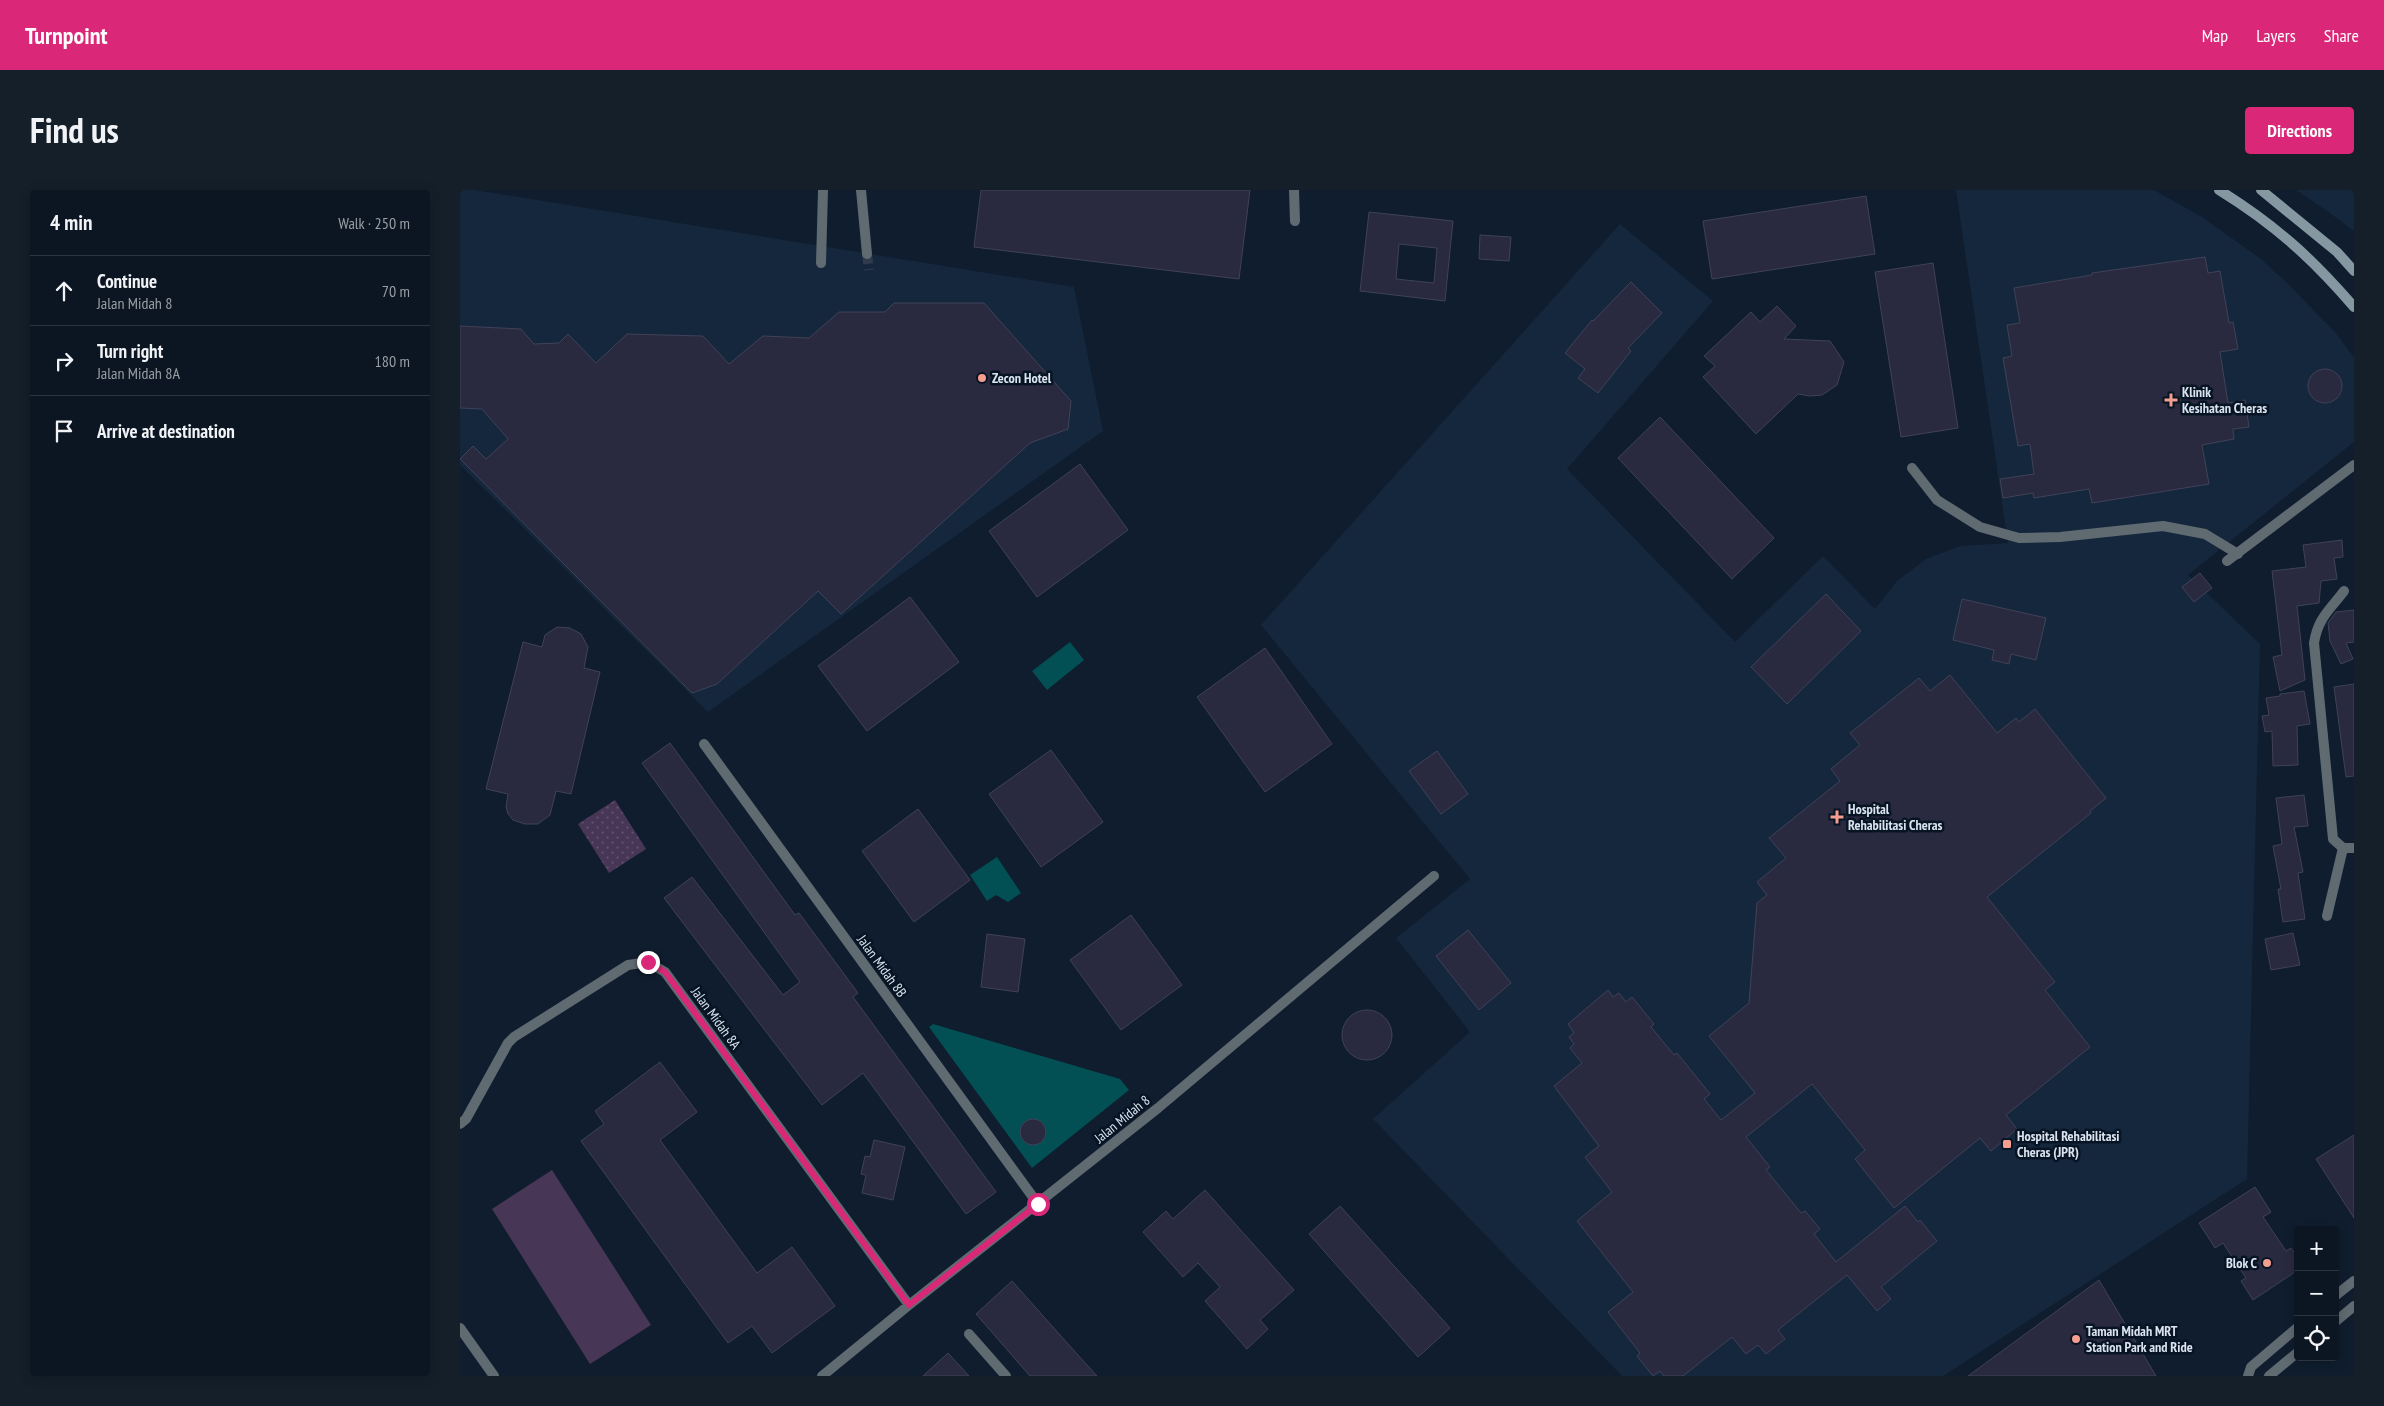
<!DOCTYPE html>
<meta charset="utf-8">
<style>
:root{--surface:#0b1622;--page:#141f2a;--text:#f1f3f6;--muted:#9a9fa5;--line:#2b3540;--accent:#db2777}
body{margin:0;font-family:"PT Sans Narrow",sans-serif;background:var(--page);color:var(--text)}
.controls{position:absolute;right:15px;bottom:15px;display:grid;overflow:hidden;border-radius:5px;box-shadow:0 2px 12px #0003}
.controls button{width:45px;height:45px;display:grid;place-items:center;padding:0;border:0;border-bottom:1px solid var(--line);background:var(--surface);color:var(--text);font:25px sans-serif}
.stop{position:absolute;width:15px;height:15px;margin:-11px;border:4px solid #db2777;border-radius:50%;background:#fff}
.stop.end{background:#db2777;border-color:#fff;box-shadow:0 1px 5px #0008}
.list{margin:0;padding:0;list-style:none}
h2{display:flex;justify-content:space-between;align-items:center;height:65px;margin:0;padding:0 20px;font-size:21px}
h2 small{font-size:16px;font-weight:400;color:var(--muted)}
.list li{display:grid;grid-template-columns:32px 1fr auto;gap:15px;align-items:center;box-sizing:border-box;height:70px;padding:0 20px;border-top:1px solid var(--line)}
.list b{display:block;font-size:19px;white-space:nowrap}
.list p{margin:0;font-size:16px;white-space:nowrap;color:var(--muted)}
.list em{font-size:16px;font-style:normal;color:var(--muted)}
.icon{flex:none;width:28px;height:28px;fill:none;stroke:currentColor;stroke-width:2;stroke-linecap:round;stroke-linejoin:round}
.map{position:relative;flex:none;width:1894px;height:1186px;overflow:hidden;border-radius:5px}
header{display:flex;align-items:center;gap:30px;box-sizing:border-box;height:70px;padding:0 25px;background:var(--accent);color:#fff}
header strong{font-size:24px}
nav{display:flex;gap:28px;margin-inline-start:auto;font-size:18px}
.intro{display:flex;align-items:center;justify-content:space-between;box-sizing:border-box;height:120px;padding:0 30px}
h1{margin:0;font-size:35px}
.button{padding:12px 22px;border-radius:5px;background:var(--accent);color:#fff;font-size:18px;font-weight:700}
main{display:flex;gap:30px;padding:0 30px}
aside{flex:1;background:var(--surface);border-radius:5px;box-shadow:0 2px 12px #0003}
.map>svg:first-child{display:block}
.built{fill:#15273d}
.grass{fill:#483657}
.park{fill:url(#park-dots)}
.water{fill:#025054}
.building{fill:#292a3f;stroke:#404258;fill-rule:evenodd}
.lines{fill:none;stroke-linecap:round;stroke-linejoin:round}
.street-tunnel{stroke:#2d3b4b;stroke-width:10;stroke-dasharray:10 5;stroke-linecap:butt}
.street{stroke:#5f6b71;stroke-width:10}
.secondary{stroke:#8598a1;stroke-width:10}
.route{stroke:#db2777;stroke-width:6}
.poi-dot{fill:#f59d8f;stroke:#071424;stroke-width:2}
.labels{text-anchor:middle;stroke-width:5;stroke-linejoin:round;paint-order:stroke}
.poi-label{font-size:14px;font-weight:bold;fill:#dae3ef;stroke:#071424;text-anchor:start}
.street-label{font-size:14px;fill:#dae3ef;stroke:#071424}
</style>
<header>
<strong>Turnpoint</strong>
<nav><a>Map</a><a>Layers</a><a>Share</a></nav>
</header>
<div class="intro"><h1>Find us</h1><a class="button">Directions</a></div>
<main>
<aside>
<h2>4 min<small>Walk · 250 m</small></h2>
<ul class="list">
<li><svg class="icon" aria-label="ahead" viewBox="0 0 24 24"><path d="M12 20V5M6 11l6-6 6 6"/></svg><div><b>Continue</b><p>Jalan Midah 8</p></div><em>70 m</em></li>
<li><svg class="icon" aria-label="right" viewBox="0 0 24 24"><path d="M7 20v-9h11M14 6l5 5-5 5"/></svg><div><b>Turn right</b><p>Jalan Midah 8A</p></div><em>180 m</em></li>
<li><svg class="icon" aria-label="arrive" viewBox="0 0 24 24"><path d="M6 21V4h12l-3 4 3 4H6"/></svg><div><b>Arrive at destination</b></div></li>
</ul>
</aside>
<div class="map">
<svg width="1894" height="1186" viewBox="0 0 1894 1186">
<defs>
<pattern id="park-dots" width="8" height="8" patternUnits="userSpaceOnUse" patternTransform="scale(1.25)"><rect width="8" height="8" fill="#483657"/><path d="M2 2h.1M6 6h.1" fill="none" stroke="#62536f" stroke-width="1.8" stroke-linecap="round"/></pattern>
</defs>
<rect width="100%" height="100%" fill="#0f1d2e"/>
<!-- built -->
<path class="built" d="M0,0h15l599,97 29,144 -395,281 -248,-247z
M1496,0h198l48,27 59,42 25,23 48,49 20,26v85l-166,133 72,69 -13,535 -304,197h-321l-249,-257 97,-87 -74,-94 74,-59 -209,-254 359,-401 93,77 -146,168 168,173 88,-86 52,53 22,-28 29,-22 34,-13 48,-3z
M1836,0h58v41l-27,-20z"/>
<!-- grass -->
<path class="grass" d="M92,980l99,155 -61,39 -98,-155z"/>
<!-- park -->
<path class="park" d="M155,610l31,49 -37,24 -31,-49z"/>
<!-- water -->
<path class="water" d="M610,452l14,18 -37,30 -15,-19z
M537,667l24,36 -13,9 -12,-7 -9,6 -17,-26z
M473,834l187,55 9,11 -97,78 -103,-141z"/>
<!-- building -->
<path class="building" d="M521,0h269l-11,89 -265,-32z
M1406,6l9,58 -163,25 -9,-58z
M909,22l84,9 -8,80 -85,-10zM939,54l38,4 -3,35 -38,-4z
M1020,45l31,2 -2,24 -30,-2z
M1745,67l3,16 12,-2 9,52 4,-1 5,27 -18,3 8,51 17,-3 4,27 -16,2 1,10 -32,6 7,39 -117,19 -3,-14 -55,9 -1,-5 -30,5 -3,-19 34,-5 -4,-30 -12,2 -15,-88 9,-2 -5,-31 13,-2 -6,-35 78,-13v-2z
M1473,73l25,165 -57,9 -26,-165z
M1171,92l31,31 -34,35 3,3 -33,42 -20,-15 7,-9 -20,-16 27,-33 1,1z
M434,113h90l87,98 -3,28 -38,14 -189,171 -23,-23 -101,93 -25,9 -232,-234 13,-13 13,13 22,-20 -26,-30 -22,-1v-82l61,3 13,15 25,-1 9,-9 28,29 31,-29 76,2 26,28 34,-28 46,2 30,-26h46z
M1317,116l19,20 -12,13 46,2 14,21 -7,23 -15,10 -12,1 -12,-2 -42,40 -53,-57 12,-11 -11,-10 47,-44 9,10z
M1848 196a17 17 0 1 1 34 0a17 17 0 1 1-34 0Z
M1200,227l114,121 -42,41 -114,-121z
M620,274l48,66 -91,67 -48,-66z
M1882,350l1,17 -9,1 3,21 -16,2 -2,22 -22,3 8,74 -25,11 -7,-34 9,-2 -10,-84 34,-4 -3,-22z
M1740,383l12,15 -18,14 -12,-15z
M1366,404l35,37 -74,73 -36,-37z
M450,407l49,65 -92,69 -49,-65z
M1502,409l84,19 -10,42 -25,-6 -2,10 -17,-4 2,-10 -41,-10z
M1894,420v32l-8,1 7,16 -12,5 -11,-23 -2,-18 8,-11z
M97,437l13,1 11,6 7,13 -4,21 16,4 -29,122 -15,-3 -6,24 -12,9h-13l-12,-4 -5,-6 -2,-7 2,-13 -22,-5 37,-147 19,5 3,-12z
M805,458l67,96 -67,48 -68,-95z
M1490,485l47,58 19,-15 3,4 16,-13 71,89 -16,13 1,2 -104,84 68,85 -10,8 45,57 -84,68 11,14 -26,22 -11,-13 -86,70 -39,-49 10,-9 -53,-66 -66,53 24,30 -4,3 35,43 4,-2 15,18 -6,5 22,28 69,-56 13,16 2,-2 17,21 -56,46 10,12 -14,12 -30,-36 -69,55 7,9 -19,15 -8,-9 -12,9 -14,-17 -49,39h-19l-4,-5 -7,5 -16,-20 3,-3 -32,-41 25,-20 -56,-71 35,-29 -27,-35 14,-11 -45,-60 28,-23 -12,-15 4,-4 -5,-7 5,-4 -6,-9 40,-34 5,7 6,-4 7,9 6,-5 22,27 -3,3 23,28 3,-2 33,41 -6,5 17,21 34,-27 -46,-57 40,-33 8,-100 10,-8 -10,-13 29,-24 -17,-20 71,-57 -9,-12 29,-24 -10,-12 69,-55 11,13z
M1894,494v92l-8,1 -12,-90z
M1844,501l6,33 -13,2 1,39 -25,1 -1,-35 -7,1 -3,-16 7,-1 -3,-17 14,-2v-2z
M210,553l125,172 4,-2 59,80 -5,4 143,195 -30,22 -103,-141 -41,32 -158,-207 28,-21 91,118 17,-13 -158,-219z
M591,560l52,72 -62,45 -52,-73z
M977,561l31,43 -27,20 -32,-43z
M1844,605l4,31 -14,1 9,45 -5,1 7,46 -22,3 -5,-33h3l-8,-43 9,-2 -6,-46z
M458,619l52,71 -56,42 -52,-71z
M671,725l51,70 -61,45 -51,-70z
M1008,740l43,53 -32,27 -43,-54z
M1833,743l7,32 -29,5 -6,-31z
M527,744l38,5 -7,53 -37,-5z
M882 845a25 25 0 1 1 50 0a25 25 0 1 1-50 0Z
M200,872l37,50 -37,28 97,133 35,-26 43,59 -63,47 -20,-27 -24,17 -147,-202 23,-17 -9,-13z
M560 942a13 13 0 1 1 26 0a13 13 0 1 1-26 0Z
M1894,945v83l-38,-59z
M414,950l31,7 -12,53 -31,-7 4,-18 -5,-1 4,-18 5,1z
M1795,997l16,25 -8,5 23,34 5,-3 7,9v13l-45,30 -12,-19 5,-3 -23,-35 -8,5 -16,-25z
M745,1000l89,100 -34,30 8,9 -21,20 -42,-48 15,-14 -22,-24 -15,14 -40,-45 23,-21 7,8z
M880,1016l110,122 -32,29 -109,-123z
M1639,1090l57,96h-188z
M552,1091l56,63 29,32h-67l-54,-62z
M488,1163l21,23h-46l13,-12z"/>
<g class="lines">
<!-- street-tunnel -->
<path class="street-tunnel" d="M407,64l2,16"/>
<!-- street -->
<path class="street" d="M401,0l6,64
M834,0l1,31
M361,73l2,-73
M1452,278l25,32 43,27 39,11 41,-1 103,-11 42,8 33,20
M1767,371l127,-96
M1884,401c-15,20 -26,27 -30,52l19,196 10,9h11
M244,554l334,460
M1867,726l16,-68
M0,934l6,-5 42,-76 6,-6 114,-72 20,-3 17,10 244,333
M1875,1106l19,-15
M1875,1132l19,-16
M0,1138l34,48
M509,1144l37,42
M362,1186l87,-71 249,-197 276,-232
M1788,1186l3,-9 47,-40
M1809,1186l29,-24"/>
<!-- secondary -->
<path class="secondary" d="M1759,0c55,34 93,68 135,117
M1801,0l76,62 17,19"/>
</g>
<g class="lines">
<!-- route -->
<path class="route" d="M188,772l17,10 244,333 129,-101"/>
</g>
<!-- markers -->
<g class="poi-dot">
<circle cx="522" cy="188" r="5"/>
<path d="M1708.5 202.5h5v5h5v5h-5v5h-5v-5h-5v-5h5z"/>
<path d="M1374.5 619.5h5v5h5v5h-5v5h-5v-5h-5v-5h5z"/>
<rect x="1542" y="949" width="10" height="10" rx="2.5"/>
<circle cx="1807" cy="1073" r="5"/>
<circle cx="1616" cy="1149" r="5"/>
</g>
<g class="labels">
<!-- poi labels -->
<g class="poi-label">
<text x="532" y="193">Zecon Hotel</text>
<text x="1722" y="207">Klinik<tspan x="1722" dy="16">Kesihatan Cheras</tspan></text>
<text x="1388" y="624">Hospital<tspan x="1388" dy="16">Rehabilitasi Cheras</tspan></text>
<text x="1557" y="951">Hospital Rehabilitasi<tspan x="1557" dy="16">Cheras (JPR)</tspan></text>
<text x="1797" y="1078" text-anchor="end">Blok C</text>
<text x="1626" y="1146">Taman Midah MRT<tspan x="1626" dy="16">Station Park and Ride</tspan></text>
</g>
<!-- street labels -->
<g class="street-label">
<text transform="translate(422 776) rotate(54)" y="5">Jalan Midah 8B</text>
<text transform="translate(256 828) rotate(54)" y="5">Jalan Midah 8A</text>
<text transform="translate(662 929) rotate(-39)" y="5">Jalan Midah 8</text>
</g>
</g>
</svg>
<div class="controls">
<button>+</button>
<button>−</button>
<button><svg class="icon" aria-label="locate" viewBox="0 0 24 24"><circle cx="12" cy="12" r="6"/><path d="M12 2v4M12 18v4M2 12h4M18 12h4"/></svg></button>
</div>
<div class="stop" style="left:578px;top:1014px"></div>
<div class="stop end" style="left:188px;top:772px"></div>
</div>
</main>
